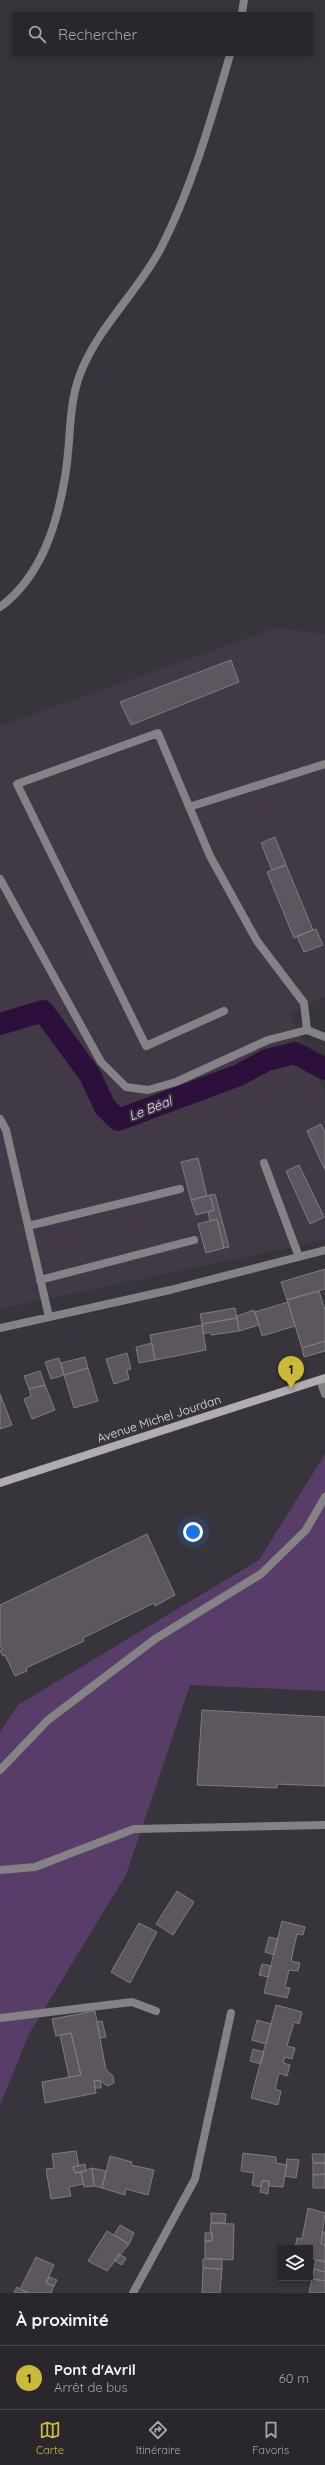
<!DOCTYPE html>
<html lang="fr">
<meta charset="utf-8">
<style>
:root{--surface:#2a272c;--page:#363338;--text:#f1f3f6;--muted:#a5a5a9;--line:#464448;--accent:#c9ba3a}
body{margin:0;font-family:Quicksand,sans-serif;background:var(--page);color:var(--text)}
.controls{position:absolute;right:12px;bottom:12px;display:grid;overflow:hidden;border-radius:0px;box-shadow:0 2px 6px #0003}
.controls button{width:36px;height:36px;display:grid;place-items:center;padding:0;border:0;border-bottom:1px solid var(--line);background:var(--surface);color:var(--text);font:20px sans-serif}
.you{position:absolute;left:193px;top:1532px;width:14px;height:14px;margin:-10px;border:3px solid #fff;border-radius:50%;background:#1a73e8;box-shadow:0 0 0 6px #1a73e833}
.badge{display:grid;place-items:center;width:26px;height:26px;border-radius:50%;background:var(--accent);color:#111;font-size:13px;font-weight:700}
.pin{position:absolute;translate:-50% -33px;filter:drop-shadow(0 1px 2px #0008)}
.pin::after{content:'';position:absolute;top:21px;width:14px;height:12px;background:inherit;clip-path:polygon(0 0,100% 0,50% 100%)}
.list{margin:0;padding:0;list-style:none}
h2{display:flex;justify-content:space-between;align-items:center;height:52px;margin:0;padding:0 16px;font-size:17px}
h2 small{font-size:13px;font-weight:400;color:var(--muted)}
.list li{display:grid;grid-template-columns:26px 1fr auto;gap:12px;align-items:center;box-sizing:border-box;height:64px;padding:0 16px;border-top:1px solid var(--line)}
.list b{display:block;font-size:15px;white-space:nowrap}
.list p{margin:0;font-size:13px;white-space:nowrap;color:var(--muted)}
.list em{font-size:13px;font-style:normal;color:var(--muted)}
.icon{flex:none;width:22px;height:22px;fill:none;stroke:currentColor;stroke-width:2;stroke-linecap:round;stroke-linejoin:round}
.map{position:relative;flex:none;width:325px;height:2293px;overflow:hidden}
.search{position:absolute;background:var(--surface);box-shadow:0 2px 6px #0003;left:12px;right:12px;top:12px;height:44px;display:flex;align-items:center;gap:10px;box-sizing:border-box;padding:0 14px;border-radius:0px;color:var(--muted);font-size:15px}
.sheet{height:116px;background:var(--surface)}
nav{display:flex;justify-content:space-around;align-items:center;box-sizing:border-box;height:56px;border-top:1px solid var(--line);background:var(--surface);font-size:11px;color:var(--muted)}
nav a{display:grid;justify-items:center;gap:2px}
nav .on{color:var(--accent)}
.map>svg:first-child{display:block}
.built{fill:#413946}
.green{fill:#573d67}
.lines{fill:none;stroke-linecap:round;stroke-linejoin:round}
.canal{stroke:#2c0f3b;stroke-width:22}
.building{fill:#5c575f;stroke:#807b83}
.service{stroke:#848285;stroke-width:8}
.minor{stroke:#848285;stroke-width:8}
.secondary{stroke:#b0acb2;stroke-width:8}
.labels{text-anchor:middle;stroke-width:4;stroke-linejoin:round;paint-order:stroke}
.street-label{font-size:12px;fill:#e2dfe3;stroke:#38343b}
.water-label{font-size:13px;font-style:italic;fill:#ecd0fe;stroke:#38343b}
</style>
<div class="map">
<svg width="325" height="2293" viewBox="0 0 325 2293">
<rect width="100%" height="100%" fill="#38343b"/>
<!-- built -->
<path class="built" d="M276,628l49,6v362l-35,17 35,80v147l-325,69v-583z"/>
<!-- green -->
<path class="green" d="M325,1454v237l-135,-6 -64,190 -97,159 -29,71v-373l18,-27 241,-145z"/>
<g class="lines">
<!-- canal -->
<path class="canal" d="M0,1024l43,-13 47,64 15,32 13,13 121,-45 28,-15 28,-7 30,16"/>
</g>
<!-- building -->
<path class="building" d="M231,660l8,22 -108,43 -11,-23z
M275,837l11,28 -14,5 -11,-27z
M286,865l27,65 -19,8 -27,-66z
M316,929l7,16 -19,7 -7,-16z
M321,1124l4,8v38l-18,-39z
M198,1158l9,38 -16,4 -10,-38z
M299,1165l25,52 -14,7 -24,-53z
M215,1194l14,53 -5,1 -7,-29 -7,2 -2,-9 6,-2 -4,-15z
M210,1195l4,15 -18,5 -5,-15z
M217,1219l7,29 -18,5 -8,-29z
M325,1269v20l-38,11 -6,-18z
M319,1291l6,19v31l-23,7 -15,-48z
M288,1302l7,24 -33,10 -7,-24z
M235,1308l2,10 -35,6 -2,-10z
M254,1310l5,15 -20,6 -2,-15z
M237,1318l2,13 -28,4 -2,-3 -5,2 -2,-10z
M202,1325l4,25 -51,10 -5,-25z
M325,1341v10l-21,6 -2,-9z
M152,1343l3,17 -16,3 -3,-16z
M127,1353l4,16 -4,1 2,9 -15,5 -8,-25z
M85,1357l3,11 -24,7 -3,-12z
M59,1358l5,17 -13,4 -6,-17z
M88,1368l10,33 -24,7 -10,-33z
M40,1371l5,14 -16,4 -5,-13z
M45,1385l10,25 -23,9 -8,-20 7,-3 -2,-7z
M0,1394l12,31 -12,4z
M147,1534l28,61 -20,11 -1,-3 -71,35 1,3 -58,27 1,3 -12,5 -10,-21 -2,1 -3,-5 2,-2 -2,-4v-40z
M202,1710l123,7v69l-48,-2v4l-80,-3z
M177,1891l17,11 -21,33 -17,-11z
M282,1921l23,6 -2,8 -6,-1 -6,27 9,2 -2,8 -9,-1 -4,17 5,1 -3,10 -23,-5z
M139,1923l18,9 -27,51 -19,-11z
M269,1937l9,2 -4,16 -9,-3z
M262,1964l9,2 -3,11 -9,-2z
M276,2005l26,7 -3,12 -5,-2 -7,24 8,2 -3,11 -7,-2 -2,6 7,2 -3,11 -8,-3 -4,16 6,2 -3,14 -27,-7z
M95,2011l11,59 7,6 1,7 -7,3 -6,-5 -7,-1 2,13 -51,10 -3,-21 39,-7 -10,-42 -15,3 -4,-17z
M257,2020l14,4 -5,20 -14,-4z
M102,2021l4,16 -6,1 -3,-16z
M71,2033l10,42 -12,2 -9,-42z
M253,2049l11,3 -3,12 -11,-3z
M94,2080l7,1v7h-6z
M76,2151l3,15 -6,1 2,6 6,-1 2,12 -14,3 2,9 -20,3 -5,-30 8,-1 -2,-14z
M243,2153l33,4v6l11,2 -4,22 -14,-1v-5h-7l-1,6 -9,-2 2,-12 -13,-2z
M312,2154h13v9h-12z
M110,2156l22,6 -1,3 23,5 -6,25 -22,-6 -1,6 -23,-7z
M287,2159l12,1 -3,18 -11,-2z
M313,2163h12v11l-12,1z
M85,2164l1,7 -11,2 -2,-6z
M92,2168l14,3 -4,17 -8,-2z
M92,2168l2,18 -10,1 -3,-15z
M325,2174v14h-12v-13z
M262,2181h7l-1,13 -8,-2z
M308,2208l17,5 -4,31 4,1v17l-15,-4v-10h-15l2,-10 5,1z
M211,2213l15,1 -1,9h-14z
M211,2223l23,1 -1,36 -28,-2v-17h7v-8h-2z
M120,2225l14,8 -5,11 -15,-9z
M107,2231l22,13 -22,27 -19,-10z
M323,2232h2v13l-4,-1z
M205,2233h7v8h-7z
M119,2254l7,4 -4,7 -8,-5z
M36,2257l18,8 -8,18 8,3 -3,7h-22l-9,-4z
M203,2259h19v10l-19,-1z
M316,2260l9,2v10l-11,-3z
M203,2268l19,1 -2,24h-18z
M314,2269l11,3v9l-13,-2z
M49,2277l8,3 -3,6 -8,-3z
M312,2279l13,2v12h-16z
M17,2287l3,2 9,4h-15z"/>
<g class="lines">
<!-- service -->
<path class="service" d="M189,807l136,-43
M224,1011l-78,35 -129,-262 141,-51 52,123 47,85 47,62 3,27
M0,1119l6,11 43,187
M264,1163l35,94
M28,1226l152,-37
M40,1280l154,-40
M0,1328l170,-38 155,-40"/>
<!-- minor -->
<path class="minor" d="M242,13l2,-13
M0,607c41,-30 57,-82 65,-130 6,-33 3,-69 14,-100 17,-48 59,-85 82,-129 31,-61 50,-128 69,-193
M0,879l101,183 25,25 22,3 28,-8 92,-42 39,-10 18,7
M320,1380l5,14
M0,1770l48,-50 107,-81 106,-65 45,-44 19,-33
M0,1870l35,-3 99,-38 191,-4
M0,2018l132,-16 24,9
M133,2293l62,-114 36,-166"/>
<!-- secondary -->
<path class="secondary" d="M0,1483l325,-105"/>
</g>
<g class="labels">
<!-- street labels -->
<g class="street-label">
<text transform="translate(159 1419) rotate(-18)" y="4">Avenue Michel Jourdan</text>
</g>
<!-- water labels -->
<g class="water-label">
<text transform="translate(150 1108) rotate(-21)" y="5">Le Béal</text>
</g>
</g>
</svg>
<div class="controls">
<button><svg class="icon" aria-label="layers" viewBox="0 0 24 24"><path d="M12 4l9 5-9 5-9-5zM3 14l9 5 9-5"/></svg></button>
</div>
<div class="you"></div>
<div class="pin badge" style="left:291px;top:1389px">1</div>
<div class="search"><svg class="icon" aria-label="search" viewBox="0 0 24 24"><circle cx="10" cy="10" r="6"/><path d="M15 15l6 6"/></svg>Rechercher</div>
</div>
<section class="sheet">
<h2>À proximité<small></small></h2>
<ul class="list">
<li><span class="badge">1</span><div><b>Pont d'Avril</b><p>Arrêt de bus</p></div><em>60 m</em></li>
</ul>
</section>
<nav>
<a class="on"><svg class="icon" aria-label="map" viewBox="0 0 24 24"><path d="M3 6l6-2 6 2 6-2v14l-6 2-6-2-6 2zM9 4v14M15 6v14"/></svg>Carte</a>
<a><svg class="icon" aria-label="directions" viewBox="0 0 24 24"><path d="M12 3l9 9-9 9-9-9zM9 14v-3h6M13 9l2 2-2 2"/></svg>Itinéraire</a>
<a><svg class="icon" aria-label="saved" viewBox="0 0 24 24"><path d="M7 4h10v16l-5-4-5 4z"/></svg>Favoris</a>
</nav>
